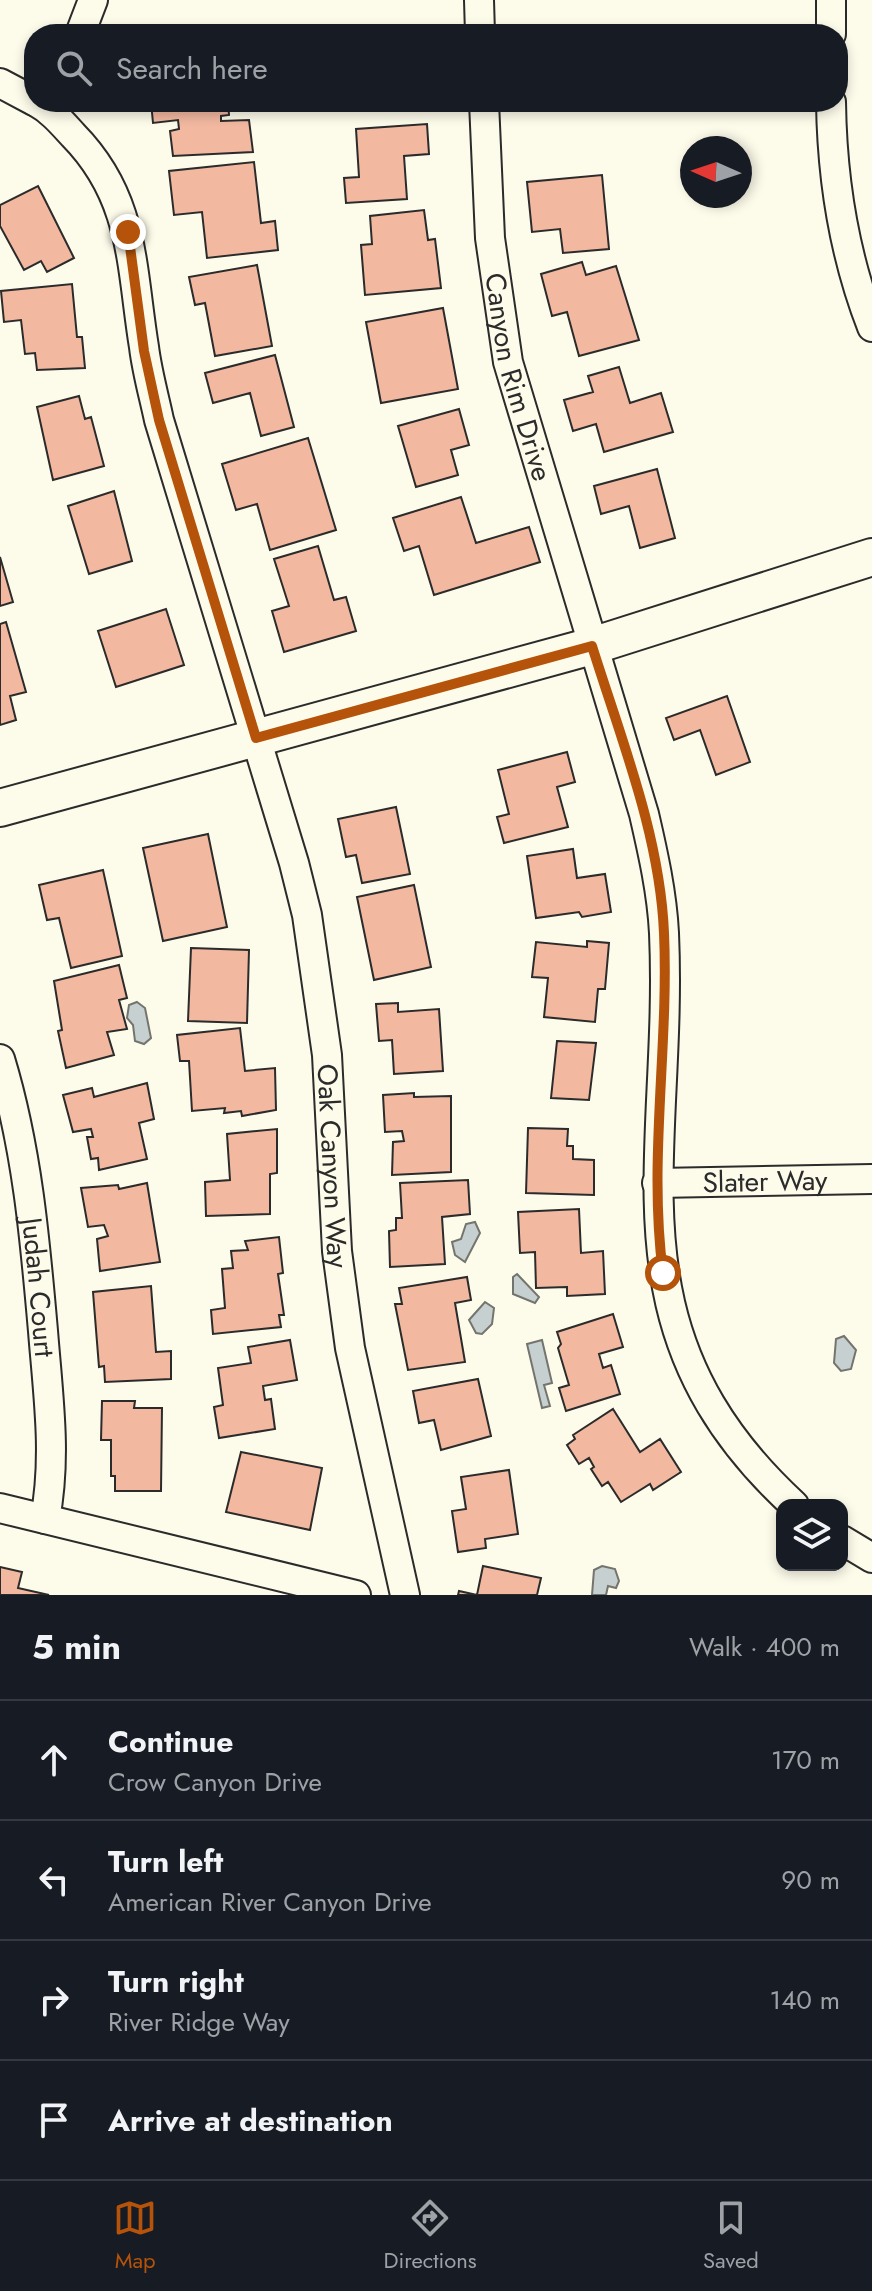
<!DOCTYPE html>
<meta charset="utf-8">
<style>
:root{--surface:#171b24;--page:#20242c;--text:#f1f3f6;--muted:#9ea1a6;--line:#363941;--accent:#b45309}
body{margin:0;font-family:Jost,sans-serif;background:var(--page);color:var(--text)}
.controls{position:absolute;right:24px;bottom:24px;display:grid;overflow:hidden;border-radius:16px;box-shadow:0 4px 12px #0003}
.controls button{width:72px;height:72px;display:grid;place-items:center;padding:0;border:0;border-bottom:2px solid var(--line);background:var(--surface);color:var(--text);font:40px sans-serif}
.compass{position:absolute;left:680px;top:136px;width:72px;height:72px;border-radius:50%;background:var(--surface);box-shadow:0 4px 12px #0003;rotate:273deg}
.stop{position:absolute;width:24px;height:24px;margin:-18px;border:6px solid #b45309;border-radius:50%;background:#fff}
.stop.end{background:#b45309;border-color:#fff;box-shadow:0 2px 8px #0008}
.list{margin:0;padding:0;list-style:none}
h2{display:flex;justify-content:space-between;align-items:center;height:104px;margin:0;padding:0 32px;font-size:34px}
h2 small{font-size:26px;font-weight:400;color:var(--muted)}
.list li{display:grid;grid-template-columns:52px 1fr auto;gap:24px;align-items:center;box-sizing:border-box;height:120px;padding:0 32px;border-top:2px solid var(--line)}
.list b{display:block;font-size:30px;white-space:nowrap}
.list p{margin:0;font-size:26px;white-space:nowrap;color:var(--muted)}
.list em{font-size:26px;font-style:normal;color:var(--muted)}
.icon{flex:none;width:44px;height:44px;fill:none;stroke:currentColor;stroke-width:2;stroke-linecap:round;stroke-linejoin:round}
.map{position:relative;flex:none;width:872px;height:1595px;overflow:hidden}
.search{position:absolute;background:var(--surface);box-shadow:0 4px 12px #0003;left:24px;right:24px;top:24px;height:88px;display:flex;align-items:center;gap:20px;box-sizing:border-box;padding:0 28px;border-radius:32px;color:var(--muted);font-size:30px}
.sheet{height:584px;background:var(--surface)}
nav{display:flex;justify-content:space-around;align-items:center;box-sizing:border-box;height:112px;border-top:2px solid var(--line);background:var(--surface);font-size:22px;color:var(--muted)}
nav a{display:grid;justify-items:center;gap:4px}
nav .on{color:var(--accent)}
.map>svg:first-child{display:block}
.water{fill:#c7d0d0;stroke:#74746e;stroke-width:2}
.building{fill:#f2b8a0;stroke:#2b2b2b;stroke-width:2}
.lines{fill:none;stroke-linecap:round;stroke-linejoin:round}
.minor-casing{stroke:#2b2b2b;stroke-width:32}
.major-casing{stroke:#2b2b2b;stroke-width:40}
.minor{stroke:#fdfbea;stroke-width:28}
.major{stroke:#fdfbea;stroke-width:36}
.route{stroke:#b45309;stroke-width:10}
.labels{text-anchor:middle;stroke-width:6;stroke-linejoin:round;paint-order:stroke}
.street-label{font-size:28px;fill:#2b2b2b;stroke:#fdfbea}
</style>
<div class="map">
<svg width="872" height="1595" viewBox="0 0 872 1595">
<rect width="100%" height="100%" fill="#fdfbea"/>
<!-- water -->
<path class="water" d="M137,1002l8,6 6,30 -7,6 -9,-3 -2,-16 -6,-7 2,-13z
M475,1222l5,11 -15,29 -10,-7 -3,-13 9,-3 5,-15z
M517,1274l22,23 -4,6 -22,-9v-17z
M485,1302l9,6 -2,16 -10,10 -6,-1 -7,-13z
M844,1336l12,14 -5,19 -10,2 -7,-8 2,-24z
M542,1340l10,43 -8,2 6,21 -8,2 -15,-64z
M602,1566l13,3 4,12 -3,7 -8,-2 -2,9h-14l2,-25z"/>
<!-- building -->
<path class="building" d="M151,102h77l1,13 -8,1v5l28,-1 4,32 -80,4 -3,-25 9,-2 -1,-9 -25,3z
M427,124l2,30 -25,2 3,43 -61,4 -2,-25 15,-1 -3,-48z
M254,162l7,61 14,-2 3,29 -71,8 -5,-46 -28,3 -5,-44z
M602,175l7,74 -46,4 -3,-24 -28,3 -5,-50z
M38,186l36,72 -27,14 -6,-11 -17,9 -24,-44v-21z
M424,210l4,30 7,-1 6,49 -76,7 -4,-50 11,-1 -2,-28z
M582,262l4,13 30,-9 23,74 -60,16 -12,-44 -15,4 -11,-42z
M257,265l15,81 -57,10 -10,-53 -10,2 -6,-28z
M72,284l5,53h5l3,31 -48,2 -2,-17 -10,1 -4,-34 -17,2 -3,-31z
M443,308l15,81 -77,14 -15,-81z
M275,355l19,72 -33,9 -11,-43 -37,10 -8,-30z
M619,367l11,36 31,-10 12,39 -69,20 -8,-28 -23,7 -9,-31 29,-8 -5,-16z
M79,396l6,23 6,-2 13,49 -51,14 -16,-73z
M459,409l10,36 -18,5 7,25 -42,12 -18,-61z
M308,438l28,92 -66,20 -13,-46 -21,6 -14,-46z
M657,469l18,69 -35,10 -11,-42 -28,8 -7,-28z
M114,491l18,70 -43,13 -21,-68z
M461,497l15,46 53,-16 11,35 -106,33 -15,-49 -15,5 -11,-33z
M318,546l16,54 12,-3 10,34 -72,21 -12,-41 17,-5 -15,-47z
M0,557l13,45 -13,4z
M166,609l18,56 -68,22 -18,-56z
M6,622l20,70 -16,4 6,24 -16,5v-101z
M727,696l23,66 -34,13 -16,-45 -26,10 -8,-22z
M567,752l8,30 -18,5 11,40 -64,16 -7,-26 12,-3 -11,-44z
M396,807l14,67 -48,9 -6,-28 -10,2 -8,-38z
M208,834l19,93 -64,14 -20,-93z
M573,849l4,29 28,-4 6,38 -29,5 -3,-5 -43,6 -9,-62z
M103,870l19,86 -51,12 -12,-50 -12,2 -8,-35z
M414,885l17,82 -57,13 -17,-83z
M587,941l22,2 -4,46h-7l-3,33 -51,-5 4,-39 -16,-1 4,-35 51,5z
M191,948l58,2 -2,73 -59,-2z
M119,965l8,33 -8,2 8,29 -20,3 7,23 -48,13 -8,-37 4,-1 -8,-49z
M398,1003v9l41,-3 4,62 -49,3 -2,-34 -13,1 -3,-37z
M240,1028l5,43 30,-3 1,42 -34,6 -1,-5 -17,2 1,-5 -33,3 -3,-50h-9l-3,-26z
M557,1041l39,2 -7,57 -38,-2z
M147,1083l7,36 -15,4 8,36 -48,11 -1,-12 -7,1 -4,-22h6l-2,-8 -18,3 -10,-37 29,-7 2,9z
M414,1093v4l37,-1v76l-59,3 1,-33 11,-1 -2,-10 -17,1 -2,-37z
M528,1128l40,1 -1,17h6v13l21,1v35l-68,-2z
M277,1129v44l-7,1v40l-64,2 -1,-34 25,-2 -3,-46z
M468,1180l2,34 -28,3 3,47 -55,3 -1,-36 7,-1v-12h6l-2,-35z
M147,1183l13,79 -60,9 -3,-32 11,-3 -4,-11 -16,2 -7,-39 37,-3 1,4z
M579,1209l2,44 22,-2 2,43 -38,2v-9l-31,1 -1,-36 -15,1 -2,-41z
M279,1237l4,36 -5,1 6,41h-5l2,12 -68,7 -2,-24 14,-2 -3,-39 11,-1 -2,-17 17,-1 -3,-9z
M467,1277l4,23 -16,3 10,59 -57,8 -13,-66h7l-3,-16z
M151,1286l5,66 15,-1v28l-66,3 -1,-16 -5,1 -6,-75z
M613,1314l10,33 -24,7 4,14 8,-3 9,29 -54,17 -7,-23 10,-3 -11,-37 3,-4 -4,-12z
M290,1340l7,40 -34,6 2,14 6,-1 4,30 -56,9 -5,-31 9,-2 -5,-37 33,-5 -3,-16z
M478,1379l13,57 -50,14 -7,-30 -15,3 -6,-32z
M102,1401h33l-1,7h28l-1,83h-46v-15h-4v-36h-10z
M613,1409l27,43 20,-13 21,33 -28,18 -3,-6 -29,18 -13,-20 -6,4 -11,-17 3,-2 -5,-9 -10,6 -12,-19 8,-6 -2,-4z
M241,1452l81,16 -12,62 -84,-18z
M509,1470l9,64 -33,5 1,9 -28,4 -6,-41 14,-2 -5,-32z
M483,1566l58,12 -4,17h-79l1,-4 18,4z
M0,1567l22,5 -4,16 31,7h-49z"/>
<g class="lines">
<!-- minor casing -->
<g class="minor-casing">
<g id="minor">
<path d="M479,0l1,34"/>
<path d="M831,0v34"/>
<path d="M80,34l13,-34"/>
<path d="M0,83l34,18"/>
<path id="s1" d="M36,102c15,8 26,21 37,33 62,63 58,132 71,212 3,25 10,49 15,73l135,443 13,52 20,140 10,196 13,97 55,247"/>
<path id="s2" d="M484,102l6,136 18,124 136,452c9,39 18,79 20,119 10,225 -63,394 130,572"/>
<path d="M831,102c1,76 13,153 41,225"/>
<path id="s3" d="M0,1059c27,89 35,180 43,272 5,64 14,125 2,188"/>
<path id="s4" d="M657,1183l215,-4"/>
<path d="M0,1508l356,87"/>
<path d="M842,1540l30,18"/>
</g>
</g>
<!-- major casing -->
<g class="major-casing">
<path id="major" d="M0,808l592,-162 280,-89"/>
</g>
<!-- minor -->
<use href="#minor" class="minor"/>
<!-- major -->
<use href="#major" class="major"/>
</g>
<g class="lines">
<!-- route -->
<path class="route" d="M128,232l16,119 15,69 97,318 336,-92c29,93 68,189 72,287 5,114 -16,227 -1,340"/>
</g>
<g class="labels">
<!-- street labels -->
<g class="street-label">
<text dy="10" stroke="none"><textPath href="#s2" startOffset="278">Canyon Rim Drive</textPath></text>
<text dy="10" stroke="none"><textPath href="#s1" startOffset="1122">Oak Canyon Way</textPath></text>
<text dy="10" stroke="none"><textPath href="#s4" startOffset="108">Slater Way</textPath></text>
<text dy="10" stroke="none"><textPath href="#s3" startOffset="232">Judah Court</textPath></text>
</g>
</g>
</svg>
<div class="controls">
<button><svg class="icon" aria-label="layers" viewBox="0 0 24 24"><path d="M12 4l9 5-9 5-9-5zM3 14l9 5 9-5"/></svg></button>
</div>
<svg class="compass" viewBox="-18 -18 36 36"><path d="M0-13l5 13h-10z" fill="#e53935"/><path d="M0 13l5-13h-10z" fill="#9ea1a6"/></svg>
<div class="stop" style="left:663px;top:1273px"></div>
<div class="stop end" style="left:128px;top:232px"></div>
<div class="search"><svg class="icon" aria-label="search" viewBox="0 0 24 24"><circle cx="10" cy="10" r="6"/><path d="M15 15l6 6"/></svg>Search here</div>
</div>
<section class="sheet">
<h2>5 min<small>Walk · 400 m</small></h2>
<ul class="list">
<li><svg class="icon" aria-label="ahead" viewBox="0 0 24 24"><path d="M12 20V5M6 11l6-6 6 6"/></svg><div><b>Continue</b><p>Crow Canyon Drive</p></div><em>170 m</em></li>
<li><svg class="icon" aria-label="left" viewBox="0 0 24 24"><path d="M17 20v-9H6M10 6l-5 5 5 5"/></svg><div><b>Turn left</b><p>American River Canyon Drive</p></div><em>90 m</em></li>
<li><svg class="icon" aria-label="right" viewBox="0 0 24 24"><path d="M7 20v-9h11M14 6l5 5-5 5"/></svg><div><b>Turn right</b><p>River Ridge Way</p></div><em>140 m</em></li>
<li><svg class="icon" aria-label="arrive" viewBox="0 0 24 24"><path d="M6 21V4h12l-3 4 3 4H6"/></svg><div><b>Arrive at destination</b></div></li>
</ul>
</section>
<nav>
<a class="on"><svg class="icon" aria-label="map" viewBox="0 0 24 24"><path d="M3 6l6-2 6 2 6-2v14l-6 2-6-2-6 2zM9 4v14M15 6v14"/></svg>Map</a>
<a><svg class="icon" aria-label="directions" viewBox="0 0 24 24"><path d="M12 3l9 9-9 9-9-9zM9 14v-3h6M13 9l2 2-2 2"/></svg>Directions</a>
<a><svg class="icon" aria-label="saved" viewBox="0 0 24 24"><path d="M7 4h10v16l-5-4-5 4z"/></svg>Saved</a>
</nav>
